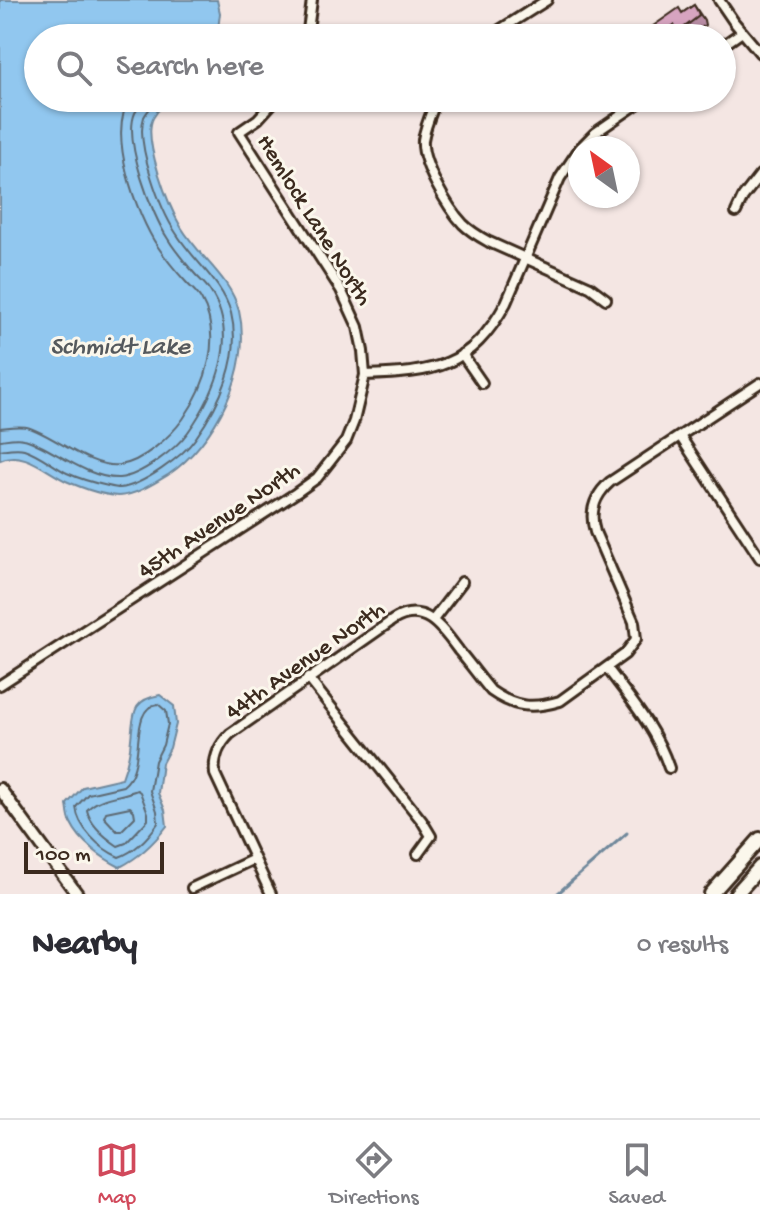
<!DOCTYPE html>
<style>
:root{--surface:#fff;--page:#f2f2f3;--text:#2b2b33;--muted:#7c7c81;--line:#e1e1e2;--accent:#d1495b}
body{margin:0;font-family:"Gochi Hand",sans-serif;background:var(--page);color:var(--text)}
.compass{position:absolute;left:568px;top:136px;width:72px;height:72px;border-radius:50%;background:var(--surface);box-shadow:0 2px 6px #0004;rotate:327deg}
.scale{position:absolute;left:24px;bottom:20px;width:140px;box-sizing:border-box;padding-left:8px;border:4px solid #3b2a1e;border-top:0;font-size:22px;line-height:28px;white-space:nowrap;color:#3b2a1e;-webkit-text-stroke:6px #fbf7ec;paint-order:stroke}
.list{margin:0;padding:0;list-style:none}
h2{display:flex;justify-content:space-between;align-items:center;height:104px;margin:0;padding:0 32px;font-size:34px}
h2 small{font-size:26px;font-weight:400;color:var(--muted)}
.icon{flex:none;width:44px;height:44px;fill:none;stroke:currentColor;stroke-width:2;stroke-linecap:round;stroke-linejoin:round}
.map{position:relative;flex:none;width:760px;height:894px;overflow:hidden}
.search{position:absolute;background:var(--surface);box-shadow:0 2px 6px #0004;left:24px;right:24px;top:24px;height:88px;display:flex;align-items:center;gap:20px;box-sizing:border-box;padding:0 28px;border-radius:44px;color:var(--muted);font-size:30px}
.sheet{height:224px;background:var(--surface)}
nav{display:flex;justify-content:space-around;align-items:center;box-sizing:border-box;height:112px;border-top:2px solid var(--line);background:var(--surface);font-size:22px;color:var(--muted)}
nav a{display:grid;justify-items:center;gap:4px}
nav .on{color:var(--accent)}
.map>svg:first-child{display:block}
.water{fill:#91c7ef;stroke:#6f889b;stroke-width:2}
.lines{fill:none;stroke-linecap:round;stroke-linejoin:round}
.shore{stroke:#5d6972;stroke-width:2}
.stream{stroke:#6f889b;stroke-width:3}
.minor-casing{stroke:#3b2a1e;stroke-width:14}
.tertiary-casing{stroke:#3b2a1e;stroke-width:16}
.secondary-casing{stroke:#3b2a1e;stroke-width:18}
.path{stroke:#3b2a1e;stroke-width:2;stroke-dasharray:2 6;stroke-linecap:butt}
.minor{stroke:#fbf7ec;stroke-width:8}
.tertiary{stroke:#fbf7ec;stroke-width:10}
.secondary{stroke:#fbf7ec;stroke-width:12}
.wall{fill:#b98da5;stroke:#3b2a1e;stroke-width:2}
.building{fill:#d7a4c0;stroke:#3b2a1e;stroke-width:2}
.labels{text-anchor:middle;stroke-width:6;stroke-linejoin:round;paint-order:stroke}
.street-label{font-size:24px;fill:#3b2a1e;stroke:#fbf7ec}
.water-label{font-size:26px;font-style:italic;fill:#55595d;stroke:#fbf7ec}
</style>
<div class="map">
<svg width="760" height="894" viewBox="0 0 760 894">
<rect width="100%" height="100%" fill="#f4e6e3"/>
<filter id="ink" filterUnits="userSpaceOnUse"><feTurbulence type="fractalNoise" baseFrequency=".0125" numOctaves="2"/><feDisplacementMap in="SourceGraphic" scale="16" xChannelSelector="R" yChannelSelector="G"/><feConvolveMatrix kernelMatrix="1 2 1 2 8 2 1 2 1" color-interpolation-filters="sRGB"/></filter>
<g filter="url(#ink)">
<!-- water -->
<path class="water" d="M0,0h217l3,13 -3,25h-179v60h138c-10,5 -18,10 -23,20 -11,21 16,89 28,109 18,30 49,50 58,84 14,58 -24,132 -71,164 -13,8 -34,21 -50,21 -18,-1 -36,-8 -52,-15 -21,-10 -43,-32 -66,-21z
M160,695l14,11 2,18 -6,24 -8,15 -4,30 7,17 2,16c-13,17 -27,31 -47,41 -18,-9 -40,-25 -49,-44 -3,-5 -3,-13 -4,-19l16,-17 39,-9c5,-13 8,-26 9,-39 3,-25 0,-39 29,-44z"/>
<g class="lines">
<!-- shore -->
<path class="shore" d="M0,428c10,-1 21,-3 30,0 26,9 62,41 90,37 22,-3 50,-28 63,-46 23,-33 40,-82 18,-120 -4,-7 -11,-12 -16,-18 -10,-11 -19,-22 -27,-34 -21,-31 -53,-116 -27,-149
M0,440c8,-1 17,-3 24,-1 6,1 12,5 17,7 22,11 52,33 78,32 22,-2 57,-29 69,-46 28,-39 52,-97 22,-141 -4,-7 -11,-12 -16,-18 -9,-11 -19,-22 -26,-34 -16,-24 -45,-99 -33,-126 3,-6 7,-11 11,-15
M0,450c7,-1 17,-3 24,-1 16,5 29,17 43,24 13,6 27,10 41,13 4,1 8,2 12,2 22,-2 63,-32 75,-49 25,-35 47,-82 36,-126 -9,-32 -38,-52 -55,-80 -15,-22 -41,-90 -32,-116 3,-6 10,-13 15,-19
M158,704l8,7 2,13 -5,21 -8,16 -5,30 7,20 1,12c-10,15 -22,28 -39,34 -19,-8 -41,-29 -43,-50l12,-13 35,-8c25,-18 4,-78 35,-82z
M137,790l3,2 8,21v7l-22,23 -8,3c-12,-8 -28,-21 -31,-36 12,-14 34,-13 50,-20z
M130,807l4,4 1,6 -14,14h-4l-13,-14 2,-5z"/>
<!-- stream -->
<path class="stream" d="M557,894l70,-61"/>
<!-- minor casing -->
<g class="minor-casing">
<path id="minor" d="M719,0l15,22 26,31
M307,38l5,-38
M487,38l60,-38
M722,46l20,-14
M437,98c-5,13 -12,28 -14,42 -2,23 25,68 40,84 8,8 17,13 26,18l101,45 16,12
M580,148l15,-15 51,-35
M736,212l7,-15 17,-22
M462,354l20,29
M365,375c69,-2 106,-8 141,-72l54,-125 20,-30
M680,436l80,122
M433,620l29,-38
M607,668c24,32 49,61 62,100
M308,678l114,143 9,15 -13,18
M0,685l296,-192 21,-15 29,-37 8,-20 11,-46 -2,-24 -5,-24 -17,-37 -102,-158 19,-13 19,-21
M192,888l62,-29
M271,894l-56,-120c-2,-17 4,-29 15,-40l163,-114c31,-19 49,8 66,31 11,13 21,27 32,40 24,17 42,18 69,10l65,-47 11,-15 -2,-17 -39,-90c-6,-20 -1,-36 15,-50l150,-99"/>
</g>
<!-- tertiary casing -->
<g class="tertiary-casing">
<path id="tertiary" d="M0,789l77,105"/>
</g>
<!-- secondary casing -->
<g class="secondary-casing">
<path id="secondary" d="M711,894l49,-55
M736,894l24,-27"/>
</g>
<!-- path -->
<path class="path" d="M628,0h4"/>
<!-- minor -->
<use href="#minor" class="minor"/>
<!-- tertiary -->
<use href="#tertiary" class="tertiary"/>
<!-- secondary -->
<use href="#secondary" class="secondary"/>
</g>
<!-- wall -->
<path class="wall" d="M694,5l10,15 1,5 -17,13h-5l-3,-4 -7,4h-37l46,-25z"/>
<!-- building -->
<path class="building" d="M694,5l4,7 1,4 -21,16 -4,-7 -15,11 1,2h-24l43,-30 3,5z"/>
</g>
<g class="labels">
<!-- street labels -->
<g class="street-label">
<text transform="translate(316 219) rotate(58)" y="8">Hemlock Lane North</text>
<text transform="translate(218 519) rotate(-34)" y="8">45th Avenue North</text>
<text transform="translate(304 659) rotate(-35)" y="8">44th Avenue North</text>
</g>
<!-- water labels -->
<g class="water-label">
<text x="120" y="353">Schmidt Lake</text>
</g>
</g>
</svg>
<svg class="compass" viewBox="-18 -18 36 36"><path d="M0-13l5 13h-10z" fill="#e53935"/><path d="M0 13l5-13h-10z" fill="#7c7c81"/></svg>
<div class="scale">100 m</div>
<div class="search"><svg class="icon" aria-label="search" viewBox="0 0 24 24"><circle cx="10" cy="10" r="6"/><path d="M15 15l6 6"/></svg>Search here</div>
</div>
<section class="sheet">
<h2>Nearby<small>0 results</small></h2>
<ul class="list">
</ul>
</section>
<nav>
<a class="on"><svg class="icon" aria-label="map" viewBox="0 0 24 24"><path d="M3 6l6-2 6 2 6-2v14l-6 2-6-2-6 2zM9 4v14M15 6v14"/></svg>Map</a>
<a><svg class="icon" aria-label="directions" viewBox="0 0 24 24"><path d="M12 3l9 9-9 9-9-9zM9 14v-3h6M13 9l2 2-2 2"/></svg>Directions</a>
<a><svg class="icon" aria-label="saved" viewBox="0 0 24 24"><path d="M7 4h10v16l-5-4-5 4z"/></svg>Saved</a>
</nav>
